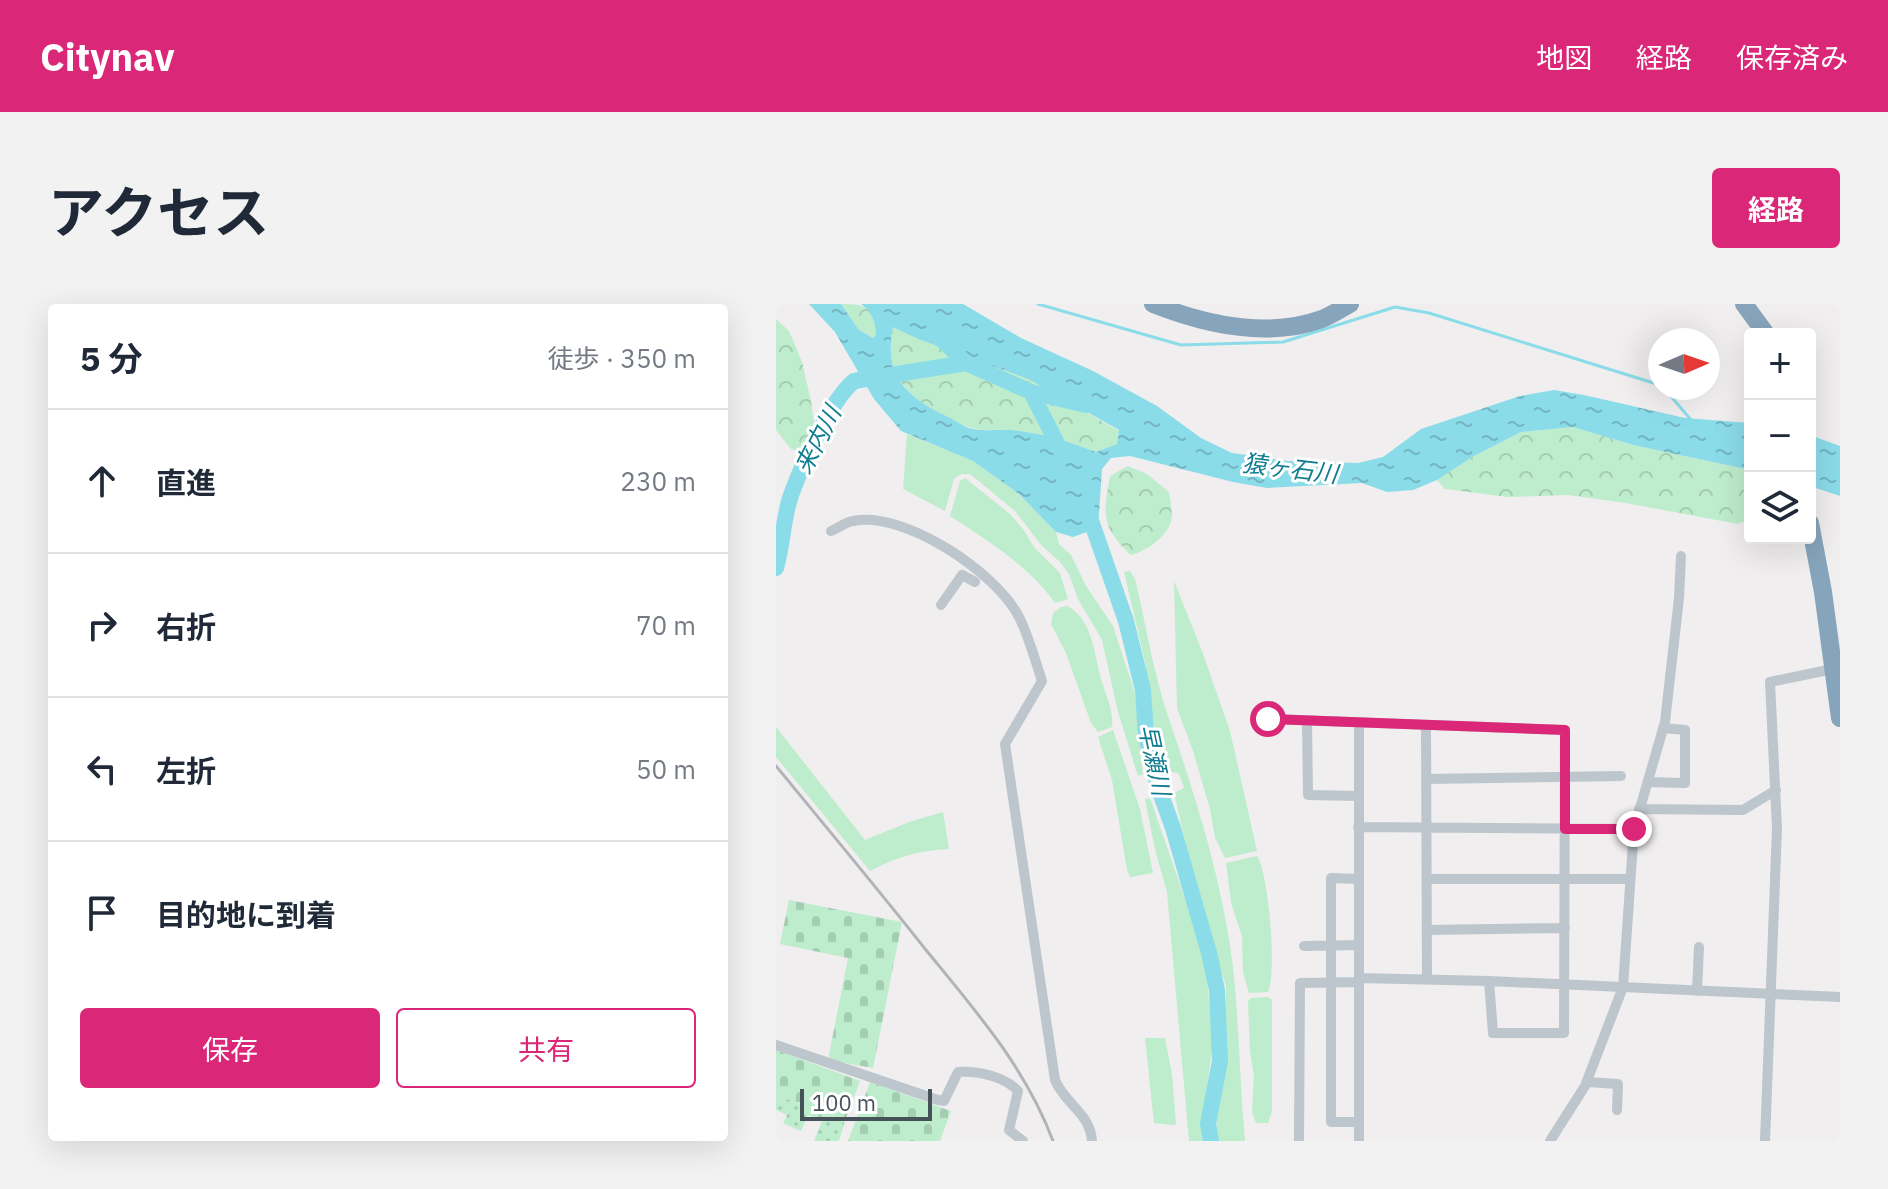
<!DOCTYPE html>
<html lang="ja">
<meta charset="utf-8">
<style>
:root{--surface:#fff;--page:#f2f2f3;--text:#1f2937;--muted:#747a83;--line:#e0e1e3;--accent:#db2777}
body{margin:0;font-family:"IBM Plex Sans","Noto Sans JP",sans-serif;background:var(--page);color:var(--text)}
.controls{position:absolute;right:24px;top:24px;display:grid;overflow:hidden;border-radius:8px;box-shadow:0 8px 32px #0002}
.controls button{width:72px;height:72px;display:grid;place-items:center;padding:0;border:0;border-bottom:2px solid var(--line);background:var(--surface);color:var(--text);font:40px sans-serif}
.compass{position:absolute;left:872px;top:24px;width:72px;height:72px;border-radius:50%;background:var(--surface);box-shadow:0 8px 32px #0002;rotate:88deg}
.scale{position:absolute;left:24px;bottom:20px;width:132px;box-sizing:border-box;padding-left:8px;border:4px solid #46525a;border-top:0;font-size:22px;line-height:28px;white-space:nowrap;color:#46525a;-webkit-text-stroke:6px #fff;paint-order:stroke}
.stop{position:absolute;width:24px;height:24px;margin:-18px;border:6px solid #db2777;border-radius:50%;background:#fff}
.stop.end{background:#db2777;border-color:#fff;box-shadow:0 2px 8px #0008}
.list{margin:0;padding:0;list-style:none}
h2{display:flex;justify-content:space-between;align-items:center;height:104px;margin:0;padding:0 32px;font-size:34px}
h2 small{font-size:26px;font-weight:400;color:var(--muted)}
.list li{display:grid;grid-template-columns:52px 1fr auto;gap:24px;align-items:center;box-sizing:border-box;height:144px;padding:0 32px;border-top:2px solid var(--line)}
.list b{display:block;font-size:30px;white-space:nowrap}
.list em{font-size:26px;font-style:normal;color:var(--muted)}
.actions{display:flex;gap:16px;padding:24px 32px}
.actions a{flex:1;padding:18px 0;border:2px solid var(--accent);border-radius:8px;text-align:center;font-size:28px;color:var(--accent)}
.actions .main{background:var(--accent);color:#fff}
.icon{flex:none;width:44px;height:44px;fill:none;stroke:currentColor;stroke-width:2;stroke-linecap:round;stroke-linejoin:round}
.map{position:relative;flex:none;width:1064px;height:837px;overflow:hidden;border-radius:8px}
header{display:flex;align-items:center;gap:48px;box-sizing:border-box;height:112px;padding:0 40px;background:var(--accent);color:#fff}
header strong{font-size:38px}
nav{display:flex;gap:44px;margin-inline-start:auto;font-size:28px}
.intro{display:flex;align-items:center;justify-content:space-between;box-sizing:border-box;height:192px;padding:0 48px}
h1{margin:0;font-size:56px}
.button{padding:20px 36px;border-radius:8px;background:var(--accent);color:#fff;font-size:28px;font-weight:700}
main{display:flex;gap:48px;padding:0 48px}
aside{flex:1;background:var(--surface);border-radius:8px;box-shadow:0 8px 32px #0002}
.map>svg:first-child{display:block}
.grass{fill:#bdedcc}
.forest{fill:url(#forest-crowns)}
.cemetery{fill:url(#cemetery-stones)}
.park{fill:url(#park-dots)}
.water{fill:url(#water-ripples);fill-rule:evenodd}
.lines{fill:none;stroke-linecap:round;stroke-linejoin:round}
.stream{stroke:#8bdce9;stroke-width:3}
.river{stroke:#8bdce9;stroke-width:16}
.street{stroke:#bcc6cc;stroke-width:10}
.highway{stroke:#86a4bb;stroke-width:18}
.rail{stroke:#b0b3b8;stroke-width:3}
.route{stroke:#db2777;stroke-width:10}
.labels{text-anchor:middle;stroke-width:6;stroke-linejoin:round;paint-order:stroke}
.water-label{font-size:24px;font-style:italic;fill:#107d8e;stroke:#fff}
</style>
<header>
<strong>Citynav</strong>
<nav><a>地図</a><a>経路</a><a>保存済み</a></nav>
</header>
<div class="intro"><h1>アクセス</h1><a class="button">経路</a></div>
<main>
<aside>
<h2>5 分<small>徒歩 · 350 m</small></h2>
<ul class="list">
<li><svg class="icon" aria-label="ahead" viewBox="0 0 24 24"><path d="M12 20V5M6 11l6-6 6 6"/></svg><div><b>直進</b></div><em>230 m</em></li>
<li><svg class="icon" aria-label="right" viewBox="0 0 24 24"><path d="M7 20v-9h11M14 6l5 5-5 5"/></svg><div><b>右折</b></div><em>70 m</em></li>
<li><svg class="icon" aria-label="left" viewBox="0 0 24 24"><path d="M17 20v-9H6M10 6l-5 5 5 5"/></svg><div><b>左折</b></div><em>50 m</em></li>
<li><svg class="icon" aria-label="arrive" viewBox="0 0 24 24"><path d="M6 21V4h12l-3 4 3 4H6"/></svg><div><b>目的地に到着</b></div></li>
</ul>
<div class="actions"><a class="main">保存</a><a>共有</a></div>
</aside>
<div class="map">
<svg width="1064" height="837" viewBox="0 0 1064 837">
<defs>
<pattern id="forest-crowns" width="20" height="18" patternUnits="userSpaceOnUse" patternTransform="scale(2)"><rect width="20" height="18" fill="#bdedcc"/><path d="M2 6a3 3 0 1 1 6 0M12 15a3 3 0 1 1 6 0" fill="none" stroke="#a4cdb1"/></pattern>
<pattern id="cemetery-stones" width="16" height="16" patternUnits="userSpaceOnUse" patternTransform="scale(2)"><rect width="16" height="16" fill="#bdedcc"/><path d="M2 7V4a2 2 0 0 1 4 0v3zM10 15v-3a2 2 0 0 1 4 0v3z" fill="#a4cdb1"/></pattern>
<pattern id="park-dots" width="8" height="8" patternUnits="userSpaceOnUse" patternTransform="scale(2)"><rect width="8" height="8" fill="#bdedcc"/><path d="M2 2h.1M6 6h.1" fill="none" stroke="#a4cdb1" stroke-width="1.8" stroke-linecap="round"/></pattern>
<pattern id="water-ripples" width="26" height="14" patternUnits="userSpaceOnUse" patternTransform="scale(2)"><rect width="26" height="14" fill="#8bdce9"/><path d="M2 4q2-2 4 0t4 0M15 11q2-2 4 0t4 0" fill="none" stroke="#73b5c0"/></pattern>
</defs>
<rect width="100%" height="100%" fill="#f0eeee"/>
<!-- grass -->
<path class="grass" d="M131,130l66,27 46,33 37,38 3,12 12,11 15,31 27,40 22,67 8,81 -5,2 -20,-64 -16,-72 -24,-41 -9,-25 -9,-12 -19,-17 -26,-34 -45,-37h-9l-7,5 -9,32 -42,-22z
M189,174l45,36 13,15 11,18 26,26 8,26 -13,4c-26,-37 -68,-63 -105,-87l10,-35z
M354,267l5,8c11,45 18,93 33,137 23,68 45,135 58,206 14,72 12,146 19,219h-28l-1,-27 10,-51v-77l-26,-80 -26,-113 10,-5 -5,-14 -7,-2 -15,-15 -12,-95 -21,-90z
M398,277l28,70 28,80 27,120 -32,7 -10,-20 -5,-29 -17,-58 -16,-43z
M291,302c26,13 27,49 34,72 4,16 13,32 11,49l-14,5 -7,-9 -25,-70 -15,-29 2,-11 8,-6z
M0,423l89,113 44,-18 34,-10 6,37c-30,1 -52,8 -79,22l-94,-114z
M337,426l27,79 13,64 -23,4 -3,-7 -15,-90 -14,-43z
M374,494l50,144 7,38 6,61 -11,86 1,14h-14l-22,-249 -12,-42 -10,-51z
M481,552c12,18 20,118 11,136l-19,1 -6,-21 -1,-35 -11,-35 -5,-39z
M492,693l4,3v111l-4,12h-12l-4,-11 2,-36 -4,-24 -2,-51 3,-3z
M369,734h20l7,36 4,50 -3,1 -19,-2z"/>
<!-- forest -->
<path class="forest" d="M65,0c26,0 34,4 35,31l-3,3 -14,-8z
M0,15l13,12 13,31 9,39 4,28 -11,24 -13,-4 -15,-19z
M117,22l25,13 110,40 91,52 -2,13 -21,8c-28,-11 -54,-19 -84,-22 -13,-1 -30,2 -43,-3 -9,-3 -19,-9 -28,-13 -40,-21 -57,-43 -48,-88z
M797,123l60,18 117,25 -1,49 -11,5 -112,-21 -58,-8 -60,2 -63,-8 -8,-9 37,-24 47,-24z
M352,162l19,8 22,18c1,9 5,23 1,32 -6,15 -24,27 -39,31 -30,-28 -28,-41 -21,-79z"/>
<!-- cemetery -->
<path class="cemetery" d="M13,596l113,22 -29,146 -45,-8 20,-102 -68,-14z
M0,746l84,31 -15,40 -69,-26z
M94,778l81,29 -11,30h-92z"/>
<!-- park -->
<path class="park" d="M0,791l69,26 -6,20h-25l8,-20 -14,-6 -7,16 -18,-8 4,-8 -11,-5z"/>
<!-- water -->
<path class="water" d="M33,0h32l18,26 14,8 3,-3c-1,-14 -3,-22 -15,-31h102l58,34 72,33 64,35 44,32 31,15 55,8 71,2 25,-6 38,-28 99,-33 34,-6 30,5 101,23 65,5v47l-117,-25 -60,-18 -52,5 -47,24 -37,24 -24,10 -26,2 -25,-9 -95,5 -34,-6 -103,-26 -19,2 -9,11 -4,59 -25,9 -17,-5 -37,-38 -46,-33 -72,-30 -27,-32 -39,-67zM117,23l25,12 110,40 91,51 -2,14 -21,8c-28,-11 -54,-19 -84,-22 -13,-1 -30,2 -43,-2 -9,-4 -18,-10 -27,-14 -40,-20 -58,-42 -49,-87z
M1034,131l30,11v50l-30,-10z"/>
<g class="lines">
<!-- stream -->
<path class="stream" d="M262,0l143,41 102,-3 112,-35 34,6 231,72
M888,84l27,32"/>
<!-- river -->
<path class="river" d="M164,34l26,25 65,29 55,13
M255,88l32,63
M311,205l39,112 17,69 3,46 11,48 16,44 36,125 8,37 3,71 -12,63 3,17
M0,264c7,-24 7,-50 15,-73 11,-30 39,-94 63,-114l112,-18"/>
<!-- street -->
<path class="street" d="M55,227c7,-3 15,-9 22,-10 51,-11 144,52 166,96 10,20 16,43 23,64l-37,63 50,336c10,24 35,33 37,61
M165,301l21,-30 13,7
M492,415l297,11 -1,303h-71l-4,-52
M531,417l1,74 50,1
M583,419v418
M650,421l1,254
M650,475l195,-3
M872,478l37,1v-53l-22,-2
M863,505l104,1 33,-20
M582,523l276,2
M583,575l-28,-1v244h28
M651,575h203
M651,626l138,-2
M528,642l55,-1
M583,674l130,3 351,16
M921,687l2,-44
M0,741l162,55 6,1 14,-29c20,-1 46,4 60,19l-9,39 14,11
M811,778l31,2 -1,26
M523,837l1,-158 59,-1
M774,837l35,-55 38,-99 11,-158 31,-107 14,-124 2,-42
M989,837l12,-313 -7,-146 63,-13"/>
<!-- highway -->
<path class="highway" d="M377,0c53,21 114,35 169,15 10,-4 19,-10 28,-15
M968,0l22,30
M1034,219l13,69 17,126"/>
<!-- rail -->
<path class="rail" d="M0,462c50,61 101,122 150,184 49,60 100,118 127,191"/>
</g>
<g class="lines">
<!-- route -->
<path class="route" d="M492,415l297,11v99h69"/>
</g>
<g class="labels">
<!-- water labels -->
<g class="water-label">
<text transform="translate(42 136) rotate(-63)" y="8">来内川</text>
<text transform="translate(514 165) rotate(7)" y="8">猿ヶ石川</text>
<text transform="translate(378 456) rotate(78)" y="8">早瀬川</text>
</g>
</g>
</svg>
<div class="controls">
<button>+</button>
<button>−</button>
<button><svg class="icon" aria-label="layers" viewBox="0 0 24 24"><path d="M12 4l9 5-9 5-9-5zM3 14l9 5 9-5"/></svg></button>
</div>
<svg class="compass" viewBox="-18 -18 36 36"><path d="M0-13l5 13h-10z" fill="#e53935"/><path d="M0 13l5-13h-10z" fill="#747a83"/></svg>
<div class="scale">100 m</div>
<div class="stop" style="left:492px;top:415px"></div>
<div class="stop end" style="left:858px;top:525px"></div>
</div>
</main>
